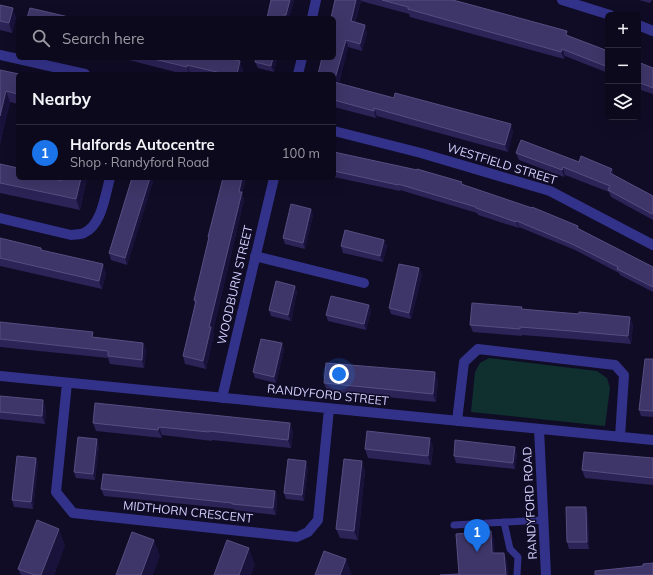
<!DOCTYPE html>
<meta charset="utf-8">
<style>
:root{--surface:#0c091c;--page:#151225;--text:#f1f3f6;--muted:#9a9aa3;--line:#2c2a3b;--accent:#1a73e8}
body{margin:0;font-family:Mulish,sans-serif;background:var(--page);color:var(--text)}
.controls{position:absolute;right:12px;top:12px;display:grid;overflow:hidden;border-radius:6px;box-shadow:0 4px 16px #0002}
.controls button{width:36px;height:36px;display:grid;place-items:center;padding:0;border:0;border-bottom:1px solid var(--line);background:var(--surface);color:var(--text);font:20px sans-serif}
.you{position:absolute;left:339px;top:374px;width:14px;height:14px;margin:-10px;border:3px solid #fff;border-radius:50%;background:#1a73e8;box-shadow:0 0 0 6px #1a73e833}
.badge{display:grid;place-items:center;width:26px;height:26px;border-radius:50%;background:var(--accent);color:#fff;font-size:13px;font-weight:700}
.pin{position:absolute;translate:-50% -33px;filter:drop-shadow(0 1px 2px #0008)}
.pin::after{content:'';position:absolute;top:21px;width:14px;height:12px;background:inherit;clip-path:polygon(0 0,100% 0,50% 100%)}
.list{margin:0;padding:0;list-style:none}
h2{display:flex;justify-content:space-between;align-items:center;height:52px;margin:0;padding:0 16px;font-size:17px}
h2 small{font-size:13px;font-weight:400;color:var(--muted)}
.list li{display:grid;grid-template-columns:26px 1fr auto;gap:12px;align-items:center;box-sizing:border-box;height:56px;padding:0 16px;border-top:1px solid var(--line)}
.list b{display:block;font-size:15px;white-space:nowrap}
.list p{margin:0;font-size:13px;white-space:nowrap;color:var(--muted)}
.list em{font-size:13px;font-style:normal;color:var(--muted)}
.icon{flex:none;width:22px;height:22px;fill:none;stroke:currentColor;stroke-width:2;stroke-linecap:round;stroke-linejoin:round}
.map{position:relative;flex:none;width:653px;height:575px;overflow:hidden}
.search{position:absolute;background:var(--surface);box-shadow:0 4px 16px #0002;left:16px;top:16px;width:320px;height:44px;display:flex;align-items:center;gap:10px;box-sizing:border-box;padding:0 14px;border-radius:6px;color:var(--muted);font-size:15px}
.panel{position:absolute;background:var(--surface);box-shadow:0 4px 16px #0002;left:16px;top:72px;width:320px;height:108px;border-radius:6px}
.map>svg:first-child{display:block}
.green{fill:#0f302e}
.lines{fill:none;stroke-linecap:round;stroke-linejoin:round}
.service{stroke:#33328a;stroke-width:7}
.minor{stroke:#33328a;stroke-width:10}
.wall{fill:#2c2356}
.shaded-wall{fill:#19123b}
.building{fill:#3e3668;stroke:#564e80}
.labels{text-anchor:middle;stroke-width:3;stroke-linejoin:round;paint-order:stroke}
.street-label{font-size:12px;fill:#d5d1ff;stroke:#100c26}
</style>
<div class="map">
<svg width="653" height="575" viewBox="0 0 653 575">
<rect width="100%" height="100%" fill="#100c26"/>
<!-- green -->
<path class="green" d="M489,358l108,13 10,7 3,10 -5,38 -134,-14 4,-40 5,-9z"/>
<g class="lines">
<!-- service -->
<path class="service" d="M504,522l6,27 8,8 -1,18
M454,525l89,-5"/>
<!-- minor -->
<path class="minor" d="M562,0l48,15
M312,18l4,-18
M638,25l15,6
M0,55l85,19
M298,74l4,-16
M334,131l87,22 129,38 103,54
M0,218l71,17c4,-1 9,0 13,-2 18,-8 21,-38 26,-55
M255,256l109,27
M0,376l653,64
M67,383l-11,109 17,21 224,24 11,-5 10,-12 11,-111
M222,398l52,-220
M457,421l7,-59 14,-13 137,16 9,10 -4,62
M539,429l7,146"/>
</g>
<!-- wall -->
<path class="wall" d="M294,0l-5,18h-22z
M335,0h118l115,36 40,15v22l-43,-17 -1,3 -154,-42 -1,-3 -48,-13 -6,22 10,2 2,8 -5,18 -14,-4 -9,36 174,48 -5,21 -131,-36 -1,2 -42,-11v-33l-12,-13 -1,-3h13z
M639,0h13l-2,3z
M0,5l16,12 -4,16 -12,-3z
M124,58h104l15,11 -1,5h-47l-5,-1v1h-7l-58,-15z
M277,58l-3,14 -16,-4 -3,-6z
M638,62l15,6v26l-15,-5z
M0,70l18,4v30l-8,-2 -10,42z
M334,152l128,33 116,41 1,3 74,38v25l-33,-17 -1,-2 -44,-23 -56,-23v1l-41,-13 -1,-2 -77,-23v1l-66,-14z
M516,153l98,22 39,21v24l-42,-23 -2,-5 -44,-17 -1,2 -45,-17z
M0,164l18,14 44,3 1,-3h24l-7,32 -80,-17z
M132,178h22l-27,87 -16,-5 -2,-7z
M223,178h23l-4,16 2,6 -31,131 1,3 -8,35 -21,-5 -2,-8 12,-52 -1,-4 15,-61 -1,-2z
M311,209l2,6 -8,34 -20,-5 -2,-6z
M0,238l41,10 1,2 64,23 -4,16 -102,-23z
M384,240l3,6 -4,16 -40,-9 -2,-7z
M419,268l3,7 -11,44 -20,-5 -2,-6z
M295,286l2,6 -6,29 -20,-5 -2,-6z
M369,305l2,6 -5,19 -38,-9 -2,-6z
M522,309l111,15 -2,20 -57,-5 -52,-4v1l-49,-4 -3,-7z
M0,322l95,16 48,5 3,7 -2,18 -34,-4 -2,-6 -108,-11z
M282,343l2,7 -8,33 -21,-5 -2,-6z
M653,359v58l-12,-1 -2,-6z
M438,380l-2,22 -109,-11 -3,-8z
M0,396l46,12 -1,16 -45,-5z
M93,423h197l3,9 -2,16 -79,-8v1l-50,-6v3l-66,-7z
M99,445l-4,35 -19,-2 -2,-6z
M433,447l-2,18 -63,-7 -3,-9z
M517,453l-2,16 -59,-6 -2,-7z
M36,458l2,6 -5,45 -19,-2 -2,-7z
M653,458v27l-68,-7 -3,-8z
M308,467l-4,34 -18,-2 -2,-6z
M365,470l-7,70 -18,-2 -4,-9z
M101,489l174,2 2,6 -1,18 -42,-5v-1l-130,-13z
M588,513l1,36h-20l-2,-7z
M65,545l-11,30h-33l-3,-6z"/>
<!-- shaded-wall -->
<path class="shaded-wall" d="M290,0h4l-5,18h-1l-2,-3z
M356,0h5v1l-8,28 -2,-8z
M13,8l3,9 -4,16 -3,-10z
M365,25l2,8 -5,18 -2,-7z
M346,40l2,7 -11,42 -3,-7z
M562,49l3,7 -1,3 -3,-7z
M273,58h4l-3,14 -3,-6z
M240,61l3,8 -1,5h-5z
M187,65l3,8v1h-1l-2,-7z
M6,91l4,11 -10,42v-28z
M374,108l3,8 -1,2 -2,-7z
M511,124l2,7 -5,21 -3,-7z
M563,167l2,8 -1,2 -2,-7z
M612,169l3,7 -5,-3z
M81,178h6l-7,32 -4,-11z
M150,178h4l-27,87 -2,-7z
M242,178h4l-4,16 2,6 -31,131 1,3 -8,35 -3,-8 6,-34z
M311,209l2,6 -8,34 -2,-6z
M517,221l2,6v1l-3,-6z
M384,240l3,6 -4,16 -3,-6z
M103,264l3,9 -4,16 -3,-8z
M419,268l3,7 -11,44 -2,-6z
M295,286l2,6 -6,29 -3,-6z
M369,305l2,6 -5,19 -2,-6z
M630,317l3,7 -2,20 -3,-8z
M143,343l3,7 -2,18 -2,-8z
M282,343l2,7 -8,33 -2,-6z
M435,372l3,8 -2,22 -3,-8z
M43,400l3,8 -1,16 -3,-8z
M290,423l3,9 -2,16 -3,-8z
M159,427l3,8v3l-4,-8z
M430,438l3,9 -2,18 -3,-9z
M97,439l2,6 -4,35 -2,-6z
M515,447l2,6 -2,16 -2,-6z
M36,458l2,6 -5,45 -2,-7z
M306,461l2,6 -4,34 -2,-6z
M362,461l3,9 -7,70 -4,-9z
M275,491l2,6 -1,18 -3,-7z
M586,507l2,6 1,36 -2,-7z
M59,529l6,16 -11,30h-13z
M491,531l3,8 1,23 -3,-9z
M154,540l6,16 -7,19h-12z
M249,548l6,17 -4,10h-12z
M504,553l3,8 2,14h-3z
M346,559l6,16h-12z"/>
<!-- building -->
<path class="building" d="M271,0h19l-4,15 -1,-1 -1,4h-17z
M335,0h21l-5,21 14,4 -5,19 -14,-4 -12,42 60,16 1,-5 116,31 -6,21 -131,-37v3l-40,-11v-26h-16l4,-16h12v-40h-3z
M382,0h71l114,31 -1,4 42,16v16l-46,-18 -1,3 -153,-43v-2z
M0,5l13,3 -4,15 -9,-2z
M30,8l43,10h-46z
M150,58h78l12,3 -3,13h-12l-38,-9v2z
M256,58h17l-2,8 -16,-4z
M638,62l15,6v20l-15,-6z
M0,70l19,4h-1v20l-12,-3 -6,25z
M521,140l58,22 2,-6 31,13 -2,4 43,23v16l-1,2 -44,-24 2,-4 -47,-19 -1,3 -46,-17z
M334,152l83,18v-1l45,13 -1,2 71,24v-1l46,19 -1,2 76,39v20l-36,-18 1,-2 -46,-23 -55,-23 -1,1 -40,-14v-1l-78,-23v1l-64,-14z
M0,164l18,4v10h32l12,3 1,-3h18l-5,21 -76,-16z
M132,178h18l-25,80 -16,-5z
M223,178h19l-3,14h3l-33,135h2l-8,34 -20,-5 13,-55 -2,-1 15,-63h-1z
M291,204l20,5 -8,34 -20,-5z
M345,230l39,10 -4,16 -39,-10z
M0,238l41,10v2l62,14 -4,17 -99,-23z
M399,264l20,4 -10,45 -20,-5z
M276,281l19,5 -7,29 -19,-5z
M331,296l38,9 -5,19 -38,-9z
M472,303l50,4 -1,2 58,5v-2l51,5 -2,19 -57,-5 -51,-4v2l-50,-4z
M0,322l93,10 -1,5 51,6 -1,17 -34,-4v-5l-108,-12z
M261,339l21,4 -8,34 -21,-5z
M645,359h8v52l-14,-1z
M326,363l109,9 -2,22 -109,-11z
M0,396l43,4 -1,16 -42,-4z
M95,403l195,20 -2,17 -79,-9v1l-50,-5 -1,3 -65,-7z
M367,431l63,7 -2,18 -63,-7z
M78,437l19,2 -4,35 -19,-2z
M455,440l60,7 -2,16 -59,-7z
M584,452l69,6v20l-71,-8z
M17,456l19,2 -5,44 -19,-2z
M288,459l18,2 -4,34 -18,-2z
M344,459l18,2 -8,70 -18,-2z
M103,474l172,17 -2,17 -41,-4v-1l-131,-14z
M566,507h20l1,35h-20z
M37,520l22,9 -18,46h-6l-17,-6z
M491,531l1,22h12l2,22h-66l19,-1 -3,-40z
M132,532l22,8 -13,35h-25z
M227,540l22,8 -10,27h-25z
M324,551l22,8 -6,16h-25z
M653,563v12h-58v-4l48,-5v-2z"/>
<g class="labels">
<!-- street labels -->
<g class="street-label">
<text transform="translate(502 164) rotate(17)" y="4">WESTFIELD STREET</text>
<text transform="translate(235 285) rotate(-77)" y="4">WOODBURN STREET</text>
<text transform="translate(328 395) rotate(6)" y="4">RANDYFORD STREET</text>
<text transform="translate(530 503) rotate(-93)" y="4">RANDYFORD ROAD</text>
<text transform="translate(188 512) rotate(6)" y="4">MIDTHORN CRESCENT</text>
</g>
</g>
</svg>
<div class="controls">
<button>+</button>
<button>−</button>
<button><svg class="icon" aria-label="layers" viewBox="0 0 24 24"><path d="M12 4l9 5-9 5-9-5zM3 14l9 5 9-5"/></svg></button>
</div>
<div class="you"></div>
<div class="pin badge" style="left:477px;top:552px">1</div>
<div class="search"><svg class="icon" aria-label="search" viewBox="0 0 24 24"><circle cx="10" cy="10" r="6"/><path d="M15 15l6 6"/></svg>Search here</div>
<section class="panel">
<h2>Nearby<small></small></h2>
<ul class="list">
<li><span class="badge">1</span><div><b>Halfords Autocentre</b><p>Shop · Randyford Road</p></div><em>100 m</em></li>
</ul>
</section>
</div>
